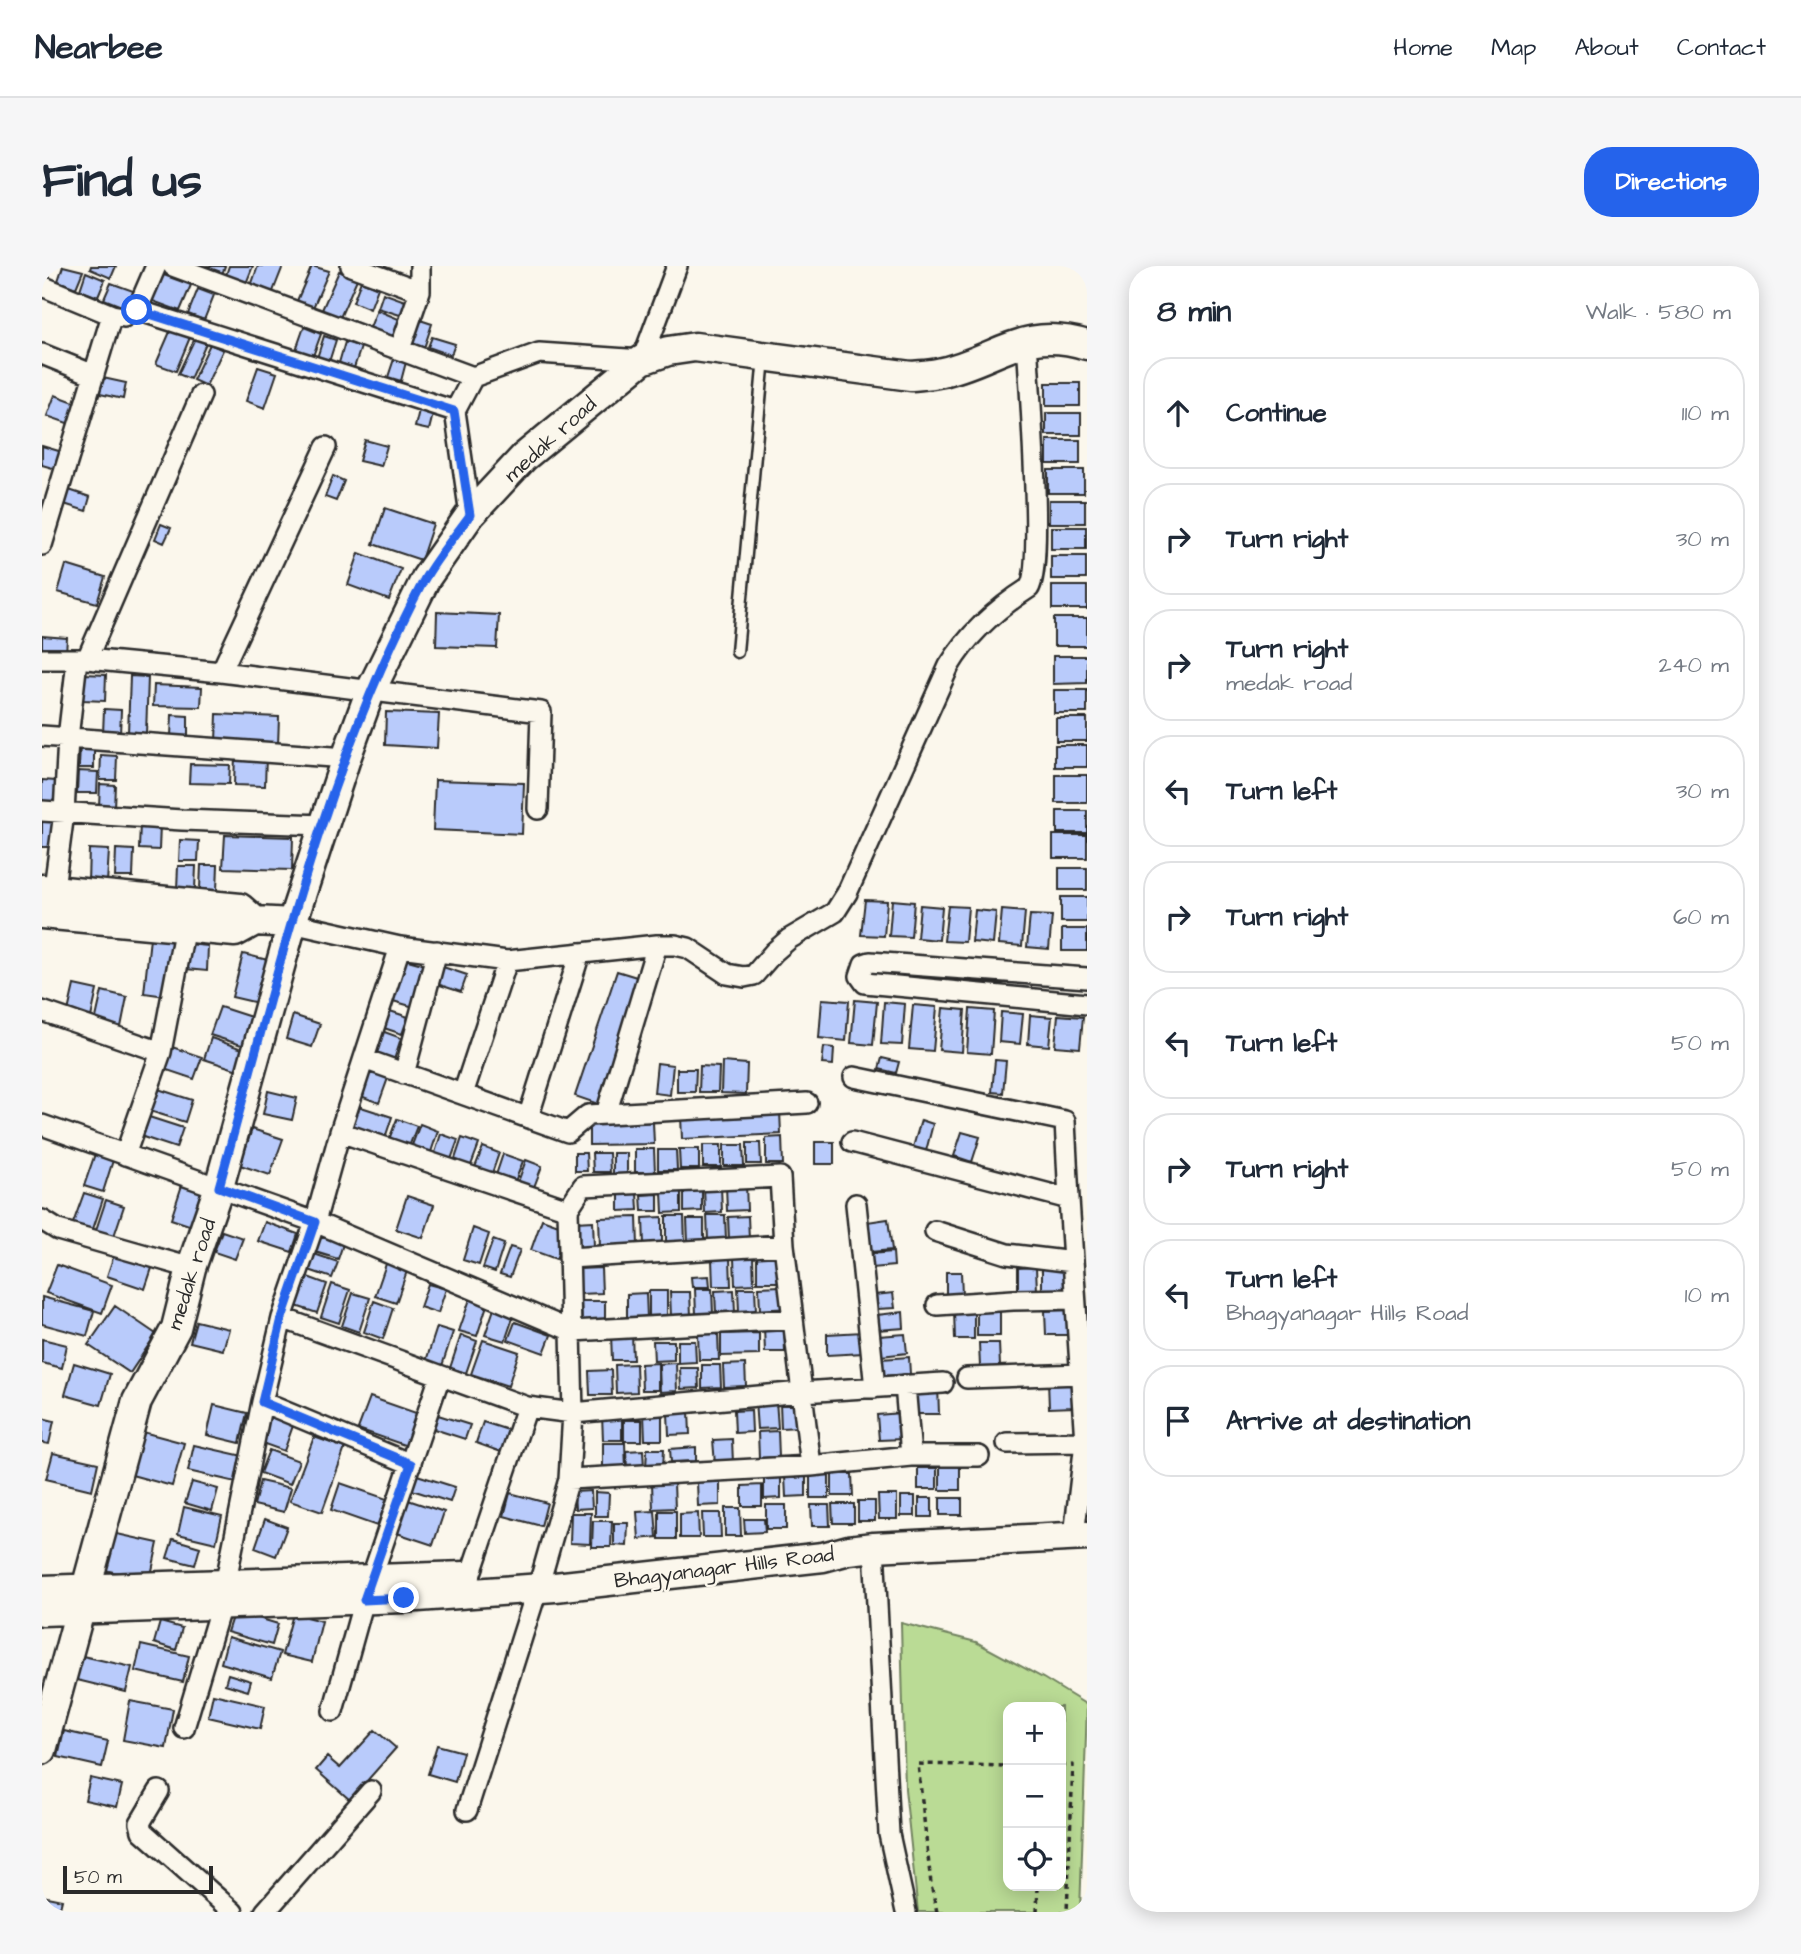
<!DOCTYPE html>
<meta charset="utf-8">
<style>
:root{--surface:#fff;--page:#f6f6f7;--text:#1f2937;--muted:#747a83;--line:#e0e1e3;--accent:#2563eb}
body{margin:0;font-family:"Architects Daughter",sans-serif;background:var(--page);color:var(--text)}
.controls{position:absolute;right:21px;bottom:21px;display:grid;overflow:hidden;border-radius:14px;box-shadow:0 4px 18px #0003}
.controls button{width:63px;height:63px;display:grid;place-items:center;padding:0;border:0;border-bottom:2px solid var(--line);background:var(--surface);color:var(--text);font:35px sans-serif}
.scale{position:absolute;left:21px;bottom:18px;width:150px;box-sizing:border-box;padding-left:7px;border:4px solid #2b2b2b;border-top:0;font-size:19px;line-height:24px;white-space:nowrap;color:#2b2b2b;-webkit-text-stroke:5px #fbf7ec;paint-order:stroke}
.stop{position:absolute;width:21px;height:21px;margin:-16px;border:5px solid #2563eb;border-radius:50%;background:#fff}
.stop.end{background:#2563eb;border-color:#fff;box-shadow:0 2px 7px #0008}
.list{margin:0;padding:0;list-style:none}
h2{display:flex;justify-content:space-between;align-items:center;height:91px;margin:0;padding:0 28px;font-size:30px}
h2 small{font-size:23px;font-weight:400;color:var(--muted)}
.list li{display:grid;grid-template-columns:46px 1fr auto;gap:21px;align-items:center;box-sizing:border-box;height:112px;margin:0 14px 14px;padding:0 14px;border:2px solid var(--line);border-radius:28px}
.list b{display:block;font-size:26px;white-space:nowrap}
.list p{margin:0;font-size:23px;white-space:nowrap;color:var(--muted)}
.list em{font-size:23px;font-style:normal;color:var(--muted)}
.icon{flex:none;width:38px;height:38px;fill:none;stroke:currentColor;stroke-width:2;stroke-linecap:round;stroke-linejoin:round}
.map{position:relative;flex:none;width:1045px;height:1646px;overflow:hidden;border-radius:28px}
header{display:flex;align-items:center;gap:42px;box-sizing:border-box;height:98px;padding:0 35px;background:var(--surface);border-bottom:2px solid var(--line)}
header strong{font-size:33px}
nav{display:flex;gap:38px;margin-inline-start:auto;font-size:24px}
.intro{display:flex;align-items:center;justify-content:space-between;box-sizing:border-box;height:168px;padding:0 42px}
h1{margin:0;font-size:49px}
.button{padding:18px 32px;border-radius:28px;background:var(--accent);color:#fff;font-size:24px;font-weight:700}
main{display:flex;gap:42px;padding:0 42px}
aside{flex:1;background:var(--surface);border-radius:28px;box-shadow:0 4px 18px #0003}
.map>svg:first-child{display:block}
.green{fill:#badb95;stroke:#728360;stroke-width:2;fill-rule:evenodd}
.building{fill:#b9cbfb;stroke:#2b2b2b;stroke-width:2}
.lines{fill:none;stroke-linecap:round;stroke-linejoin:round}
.lane-casing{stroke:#2b2b2b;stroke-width:15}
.street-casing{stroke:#2b2b2b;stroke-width:24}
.secondary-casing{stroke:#2b2b2b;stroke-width:33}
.path{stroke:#2b2b2b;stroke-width:3.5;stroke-dasharray:5 5;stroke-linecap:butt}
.lane{stroke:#fbf7ec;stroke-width:10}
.street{stroke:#fbf7ec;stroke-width:19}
.secondary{stroke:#fbf7ec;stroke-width:28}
.route{stroke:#2563eb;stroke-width:9}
.labels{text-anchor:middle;stroke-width:5;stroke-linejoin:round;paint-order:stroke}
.street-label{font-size:21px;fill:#2b2b2b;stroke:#fbf7ec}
</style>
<header>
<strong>Nearbee</strong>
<nav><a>Home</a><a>Map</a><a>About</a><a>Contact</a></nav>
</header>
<div class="intro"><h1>Find us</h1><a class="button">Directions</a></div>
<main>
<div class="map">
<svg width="1045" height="1646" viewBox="0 0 1045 1646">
<rect width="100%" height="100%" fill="#fbf7ec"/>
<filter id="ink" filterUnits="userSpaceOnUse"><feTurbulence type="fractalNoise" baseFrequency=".0143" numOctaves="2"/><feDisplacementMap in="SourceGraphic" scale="14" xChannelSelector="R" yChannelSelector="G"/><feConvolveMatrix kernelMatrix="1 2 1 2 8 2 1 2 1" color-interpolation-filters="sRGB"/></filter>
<g filter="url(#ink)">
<!-- green -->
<path class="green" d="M859,1357l75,19 67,36 44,27 -7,207h-162l-13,-123zM966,1441h53v179h-53z"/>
<!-- building -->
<path class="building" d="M21,0l20,5 -7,17 -18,-7z
M49,0h25l-5,12 -21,-9z
M159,0h24l-4,11 -21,-8z
M187,0h24l-8,20 -20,-8z
M216,0h25l-11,28 -21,-8z
M270,0l17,5 -17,39 -16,-7z
M297,5l18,8 -18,41 -18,-8z
M44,6l19,8 -7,17 -18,-7z
M119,8l30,11 -11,26 -30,-11z
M319,15l17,7 -8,21 -17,-7z
M69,17l25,9 -7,17 -25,-10z
M156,23l16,6 -10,25 -16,-6z
M341,27l25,9 -5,14 -25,-8z
M335,44l24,10 -8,19 -24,-9z
M378,54l12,4 -8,24 -12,-3z
M130,61l19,8 -15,36 -20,-7z
M262,61l17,7 -8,22 -17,-6z
M282,70l12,4 -7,22 -12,-4z
M390,71l23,7 -4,11 -23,-8z
M153,72l11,5 -16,36 -12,-5z
M303,76l16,5 -7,21 -15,-5z
M168,78l13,6 -17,36 -13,-6z
M352,93l12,3 -5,19 -13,-4z
M216,101l19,6 -12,35 -19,-7z
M61,112l23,5 -3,16 -23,-5z
M1004,117h34v23h-34z
M13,129l22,8 -7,21 -23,-8z
M378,140l14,4 -5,20 -14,-3z
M1004,147h35v22h-35z
M323,174l22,6 -6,20 -22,-5z
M1005,174h33v24h-33z
M0,180l20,6 -6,17 -14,-4z
M1006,204h36v23h-36z
M291,210l11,5 -8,20 -11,-4z
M24,223l24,8 -4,14 -25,-8z
M1007,234h36v23h-36z
M343,242l48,16 -12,36 -48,-16z
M119,258l10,4 -7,15 -9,-4z
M1009,261h35v22h-35z
M317,287l42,16 -12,31 -41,-15z
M1009,290h35v23h-35z
M24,299l39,12 -8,26 -39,-11z
M1010,320h35v23h-35z
M395,346l62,3 -2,33 -61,-2z
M1012,352h33v28h-33z
M0,370l25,2 -1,15 -24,-2z
M1011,390h34v27l-34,1z
M42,408l22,1 -1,26 -22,-1z
M88,410l18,1 -2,57 -18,-1z
M112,419l48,2 -1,20 -48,-1z
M1012,424h33v23h-33z
M62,443l17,1 -1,24h-17z
M344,446l53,2 -2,34 -52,-3z
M175,448l62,3 -1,28 -62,-3z
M130,449l16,1v21l-17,-1z
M1014,452h31v23h-31z
M38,477l14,1v24h-15z
M1013,479h32v22h-32z
M59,489l16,1 -1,24h-16z
M193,489l31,1 -1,30 -31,-1z
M148,498l40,1 -1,19 -40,-1z
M36,505l20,1 -1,21h-20z
M1014,509h31v28h-31z
M0,514l14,1 -2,23h-12z
M393,514l89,3 -2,51 -89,-4z
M58,518l15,1 -1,22 -15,-1z
M1015,545h30v22h-30z
M0,556h11l-1,25h-10z
M98,557l20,1 -1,26 -20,-1z
M183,569l68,2 -1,33 -69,-2z
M1011,569h34v23h-34z
M138,574l19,1 -1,20h-19z
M47,583l20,1 -2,33h-19z
M74,583l18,1 -1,27h-18z
M159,599h17l-1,25 -17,-1z
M136,600h18l-1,23h-18z
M1017,602h28v22h-28z
M1019,631h26v25h-26z
M823,634l22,1 -3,35 -23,-1z
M850,634l22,2 -3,35 -22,-1z
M878,639l22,2 -3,33 -22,-2z
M906,640l20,1 -3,35 -21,-1z
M933,644l21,2 -3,32 -21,-2z
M960,644l23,2 -3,34 -23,-2z
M988,649l22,1 -3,33 -22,-2z
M1020,663h25v22h-25z
M108,672l22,2 -6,56 -22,-3z
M146,678l20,2 -1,25 -21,-2z
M201,688l25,6 -10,43 -26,-6z
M362,693l22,6 -12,42 -21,-6z
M401,701l24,8 -6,17 -24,-8z
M575,705l26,8 -42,126 -26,-9z
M32,719l23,5 -7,32 -23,-6z
M60,725l25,6 -7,35 -26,-5z
M780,733l27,2 -3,40 -27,-3z
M813,734l22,2 -4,43 -22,-2z
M842,736l21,2 -3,41 -21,-1z
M871,739l24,2 -4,44 -24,-2z
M178,741l37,12 -9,28 -38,-12z
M901,742l22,2 -3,42 -23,-2z
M928,743l24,2 -3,43 -24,-2z
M345,744l21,7 -6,17 -21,-7z
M959,746l22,2 -3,30 -21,-2z
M251,749l27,9 -8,23 -26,-8z
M988,749l22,2 -3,29 -21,-2z
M1016,749l25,2 -3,31 -25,-2z
M337,764l22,8 -8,25 -22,-7z
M169,772l37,13 -7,20 -37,-12z
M127,780l33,11 -8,22 -33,-11z
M782,781l10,1 -1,17 -11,-1z
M840,792l17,4 -3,11 -17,-4z
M953,794l11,1 -3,32 -11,-1z
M680,796l25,2 -1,30 -25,-1z
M615,797l16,2 -3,30 -16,-2z
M658,800l19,1 -1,25h-19z
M635,803h19l-1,23h-18z
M325,804l21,8 -9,25 -21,-8z
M116,823l34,11 -7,22 -35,-11z
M226,825l29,7 -5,22 -29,-6z
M313,839l37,12 -7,21 -37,-12z
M738,845l1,23 -99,5 -1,-23z
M107,851l34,11 -7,20 -33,-11z
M355,853l20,7 -9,23 -20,-7z
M879,854l12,4 -7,27 -13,-4z
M611,856l1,22 -65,1v-22z
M378,858l18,7 -8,24 -19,-7z
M210,863l31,10 -13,36 -30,-10z
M920,866l18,5 -8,25 -18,-6z
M399,868l17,6 -8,22 -16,-6z
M740,871l1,27h-17v-26z
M420,872l17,6 -9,24 -16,-6z
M773,876h19v22h-19z
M705,877h13l1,21h-14z
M661,879h18v22h-18z
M682,879h19l1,21h-20z
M441,881l16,6 -8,23 -17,-6z
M55,882l18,6 -12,38 -19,-6z
M593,883h19l1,23h-20z
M637,883h20v20h-19z
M616,884h18l1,20h-19z
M533,887h11l1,18h-12z
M550,887h17l1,19h-17z
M571,887h14v21h-14z
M461,888l20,7 -9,23 -19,-6z
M484,894l16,6 -8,21 -16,-5z
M141,916l27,9 -12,37 -27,-9z
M704,918l1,26 -20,1 -1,-26z
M662,920h17l1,26 -17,1z
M660,922v23l-18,1v-23z
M639,925v21l-18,1 -1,-21z
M42,927l19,6 -11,33 -20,-6z
M577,927h18l1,17 -19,1z
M616,928v17h-16l-1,-16z
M365,930l27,9 -11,33 -27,-9z
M64,934l18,6 -11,33 -18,-6z
M665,949h18l1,25 -18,1z
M624,950h18l1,28 -19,1z
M706,950l1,23 -20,1 -1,-23z
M595,951l1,29 -38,1 -1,-29z
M620,951v27l-18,1 -1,-27z
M500,953l25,9 -11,31 -25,-9z
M645,953h17v22l-16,1z
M846,953l4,31 -22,2 -3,-30z
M551,955l1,26 -18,1 -1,-26z
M223,956l33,12 -6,18 -34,-11z
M431,962l16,6 -10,31 -16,-5z
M180,965l21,7 -8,21 -21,-7z
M275,969l26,9 -5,15 -26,-8z
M451,974l11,4 -9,28 -12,-4z
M468,981l10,3 -10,27 -10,-3z
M73,986l38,13 -8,24 -38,-13z
M851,986l1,14 -22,2 -2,-14z
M272,988l24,8 -6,16 -23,-8z
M737,988l1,28h-23v-27z
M711,991l1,27 -19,1 -1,-27z
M688,992l1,28h-18l-1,-27z
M345,995l21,7 -12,35 -21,-7z
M15,999l55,20 -10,28 -56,-20z
M994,1001l1,24h-19v-23z
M1000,1001h24v25l-24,1z
M559,1002l1,25 -22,1 -1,-25z
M904,1006h15l1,22h-16z
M263,1010l22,8 -10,29 -21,-7z
M667,1010l1,11h-18l-1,-10z
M290,1018l18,6 -11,33 -18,-6z
M386,1018l18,5 -8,24 -18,-6z
M739,1020l1,23 -22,1 -1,-23z
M696,1022h17l1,23 -17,1z
M653,1023h17l1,25h-17z
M692,1024l1,23h-19l-1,-22z
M607,1025h18v26l-18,1z
M628,1026h20l1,24 -20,1z
M311,1027l17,5 -11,34 -17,-6z
M604,1027l1,25 -20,1v-25z
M851,1027l2,15 -18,1 -2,-14z
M0,1031l52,14 -7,25 -45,-12z
M428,1033l17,6 -10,31 -18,-5z
M332,1035l19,7 -10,31 -19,-7z
M539,1035h24v22l-23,1z
M73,1040l41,28 -26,39 -42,-28z
M453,1040l20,6 -10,29 -20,-6z
M935,1043h23v27h-23z
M1028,1044l1,25h-25l-1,-24z
M912,1045h20v28h-19z
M861,1046l1,16 -26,2 -1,-15z
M154,1055l33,8 -6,21 -33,-8z
M473,1056l36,13 -7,18 -36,-13z
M742,1059l1,27h-20l-1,-26z
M395,1061l16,5 -11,34 -16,-5z
M821,1066l1,21 -37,2v-21z
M590,1067l1,27h-21l-1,-26z
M717,1067v22l-38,1v-22z
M656,1068h20l1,26h-20z
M863,1068l2,19 -26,3 -2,-20z
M419,1069l16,6 -11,32 -16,-5z
M0,1073l25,6 -5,23 -20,-5z
M441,1074l36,12 -11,34 -37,-12z
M611,1075h21v19l-20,1z
M636,1075h17l1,21 -18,1z
M937,1077h20l1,24h-20z
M867,1091l1,17 -28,2 -1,-17z
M32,1097l36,11 -9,31 -36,-10z
M616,1097v27h-16l-1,-26z
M634,1097l1,28 -17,1 -1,-28z
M594,1098l1,28 -21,1 -1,-28z
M703,1098l1,22 -22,1 -1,-22z
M660,1099h18l1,22 -19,1z
M638,1102h18l1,20 -18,1z
M569,1104l1,25h-22l-1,-24z
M1006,1114h25l1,27 -25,1z
M871,1120h25l1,28h-26z
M328,1131l49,17 -12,32 -49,-17z
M734,1134l2,28 -21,1 -2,-28z
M756,1136l1,25 -18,1 -1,-25z
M172,1139l33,8 -7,30 -33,-8z
M709,1144l1,22 -17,1 -1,-22z
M227,1145l26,9 -11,31 -25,-9z
M647,1145l1,23 -21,1 -1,-22z
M859,1147l2,26 -24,1 -2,-25z
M602,1148h18v26h-17z
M396,1149l32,10 -5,14 -31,-10z
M560,1149h20v25h-19z
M0,1152l12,3 -5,23 -7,-1z
M582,1154h18v21h-18z
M441,1156l25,8 -7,22 -25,-9z
M97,1165l45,12 -12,43 -44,-12z
M736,1165l1,26 -20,1 -1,-26z
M272,1171l31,11 -23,64 -32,-11z
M690,1173l1,24 -18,1 -2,-24z
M561,1177h22l1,26 -23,1z
M152,1179l49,11 -7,26 -48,-11z
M654,1181v14l-25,1 -1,-13z
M605,1183h17l-1,19h-17z
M227,1184l30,11 -9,23 -30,-11z
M601,1184l1,18h-17l-1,-17z
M11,1187l45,10 -6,27 -46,-11z
M898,1196h20v28h-20z
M876,1202h19v21h-19z
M768,1208h19v24h-19z
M790,1208h20l1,22h-21z
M375,1209l38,12 -5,15 -38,-12z
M764,1209v21l-20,1 -1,-21z
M722,1212h17v20l-17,1z
M218,1215l31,7 -7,24 -30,-7z
M678,1215v24l-22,1 -1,-24z
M150,1216l26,7 -6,22 -27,-8z
M298,1217l47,16 -10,27 -46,-16z
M610,1217h22l1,25 -22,1z
M720,1219v21h-20v-20z
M549,1225l1,17 -17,1 -1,-17z
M553,1226l14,1 -1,23h-13z
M468,1227l37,10 -6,23 -37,-10z
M836,1229h19v24h-18z
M859,1230h14v20h-14z
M877,1232h13v19h-13z
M898,1232h22v17h-22z
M363,1233l39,13 -11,33 -39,-13z
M816,1235h17v20h-17z
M790,1238h22v19h-21z
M724,1239h20v24h-20z
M769,1239h18l1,21h-18z
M142,1241l38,9 -6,27 -38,-9z
M683,1242h15l1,28h-16z
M613,1245l2,26 -18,2 -2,-27z
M617,1245h17v28h-17z
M529,1247h20l-1,31 -20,-1z
M656,1247l1,25h-19v-24z
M660,1247h18l1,24h-18z
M223,1253l22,8 -11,29 -21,-8z
M702,1253h20l1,13 -20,1z
M551,1255h19l-1,26h-19z
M572,1257h14l-1,23 -13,-1z
M66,1266l50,11 -8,37 -50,-11z
M131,1273l27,8 -5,18 -28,-7z
M192,1345l44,13 -6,21 -45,-13z
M251,1348l29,7 -10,41 -30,-7z
M118,1356l22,6 -6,22 -22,-7z
M186,1371l52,15 -8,26 -51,-15z
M99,1379l48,11 -6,26 -48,-11z
M36,1389l54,12 -6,25 -53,-13z
M186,1408l23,7 -3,10 -23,-7z
M171,1428l52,12 -5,23 -52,-12z
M88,1435l43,8 -7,39 -43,-8z
M333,1464l21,18 -46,52 -34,-30 11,-13 13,11z
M22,1465l44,10 -6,26 -44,-10z
M395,1479l26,7 -8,30 -27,-8z
M48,1512l32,7 -5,22 -32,-7z
M0,1630l20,4 -3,12h-17z"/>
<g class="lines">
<!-- lane casing -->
<g class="lane-casing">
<path id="lane" d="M695,386l27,-295"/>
</g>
<!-- street casing -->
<g class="street-casing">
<path id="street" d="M114,0l-19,44 318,101
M131,0l300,111
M309,0l69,25
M0,20l70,29 12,2
M358,83l20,-58v-25
M0,88l52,21
M428,249l-15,-104 18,-34 66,-24 103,7 35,-94
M0,279l70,-230
M0,393h45l134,13 320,40 -3,97
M45,393l114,-264
M179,406l105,-225
M0,470l304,22
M0,545l140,9 142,5
M10,637l12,-90 4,-75 9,-78
M250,657l108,24 107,14 150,-16h18l13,3 39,26 17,3 10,-2 20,-23 15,-13 46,-27 12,-19 102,-227c20,-33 47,-57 80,-78 15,-20 0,-210 -2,-247
M1045,712l-217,-16 -6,2 -4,12 5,7 222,21
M0,745l119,41
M322,793l204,73 20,-17 219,-12
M362,808l33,-123
M812,811l211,44 4,78
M421,828l44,-133
M564,848l51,-169
M486,852l52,-165
M0,859l273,97 257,109 221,-12
M298,866l228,77
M810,876l217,57 16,243 -11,94
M83,889l36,-103 26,-136
M814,938l19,184
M0,954l16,10 133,38
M893,965l72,23 66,8
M527,992l215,-13
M895,1039l76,-5 62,-1
M240,1052l245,89 -57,169
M925,1112l114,-4
M863,1119l6,71
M220,1136l149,62
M485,1141l46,6 229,-21 141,-9
M965,1177l80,-1
M527,1213l242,-13 100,-10h68
M832,1281l15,287 17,78
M291,1445l31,-111 76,-224
M142,1462l37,-123 41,-203 20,-84 33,-96 25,-90 60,-185
M117,1525l-19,32 2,8 91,81
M425,1544l75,-236 27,-95 4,-66 -5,-204 15,-23 197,-9 4,68 27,221
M223,1646l106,-121"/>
</g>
<!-- secondary casing -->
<g class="secondary-casing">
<path id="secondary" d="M0,623l198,19 15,13
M0,648l193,18 20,-11 37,2
M0,1324l424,-14
M0,1345l362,-13 151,-11 268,-30 26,-7 25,-3 213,-11
M0,1484l95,-349 39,-73 15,-60 28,-81 73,-264 54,-165 24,-66 56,-114 44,-63 54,-58 118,-97 26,-9 27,-4 216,29c9,-1 18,-1 27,-3 59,-12 83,-48 149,-28"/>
</g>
<!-- path -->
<path class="path" d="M1019,1500l12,-1 -6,147
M895,1646l-6,-28 -13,-120 90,2
M995,1646l1,-26"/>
<!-- lane -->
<use href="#lane" class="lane"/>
<!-- street -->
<use href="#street" class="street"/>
<!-- secondary -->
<use href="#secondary" class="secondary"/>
</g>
</g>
<g class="lines" filter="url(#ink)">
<!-- route -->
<path class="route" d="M95,44l317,101 16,104c-15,21 -33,42 -46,65 -100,187 -149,404 -205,607l96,35 -33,96 -20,84 149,62 -47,136 40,-2"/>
</g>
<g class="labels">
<!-- street labels -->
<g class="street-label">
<text transform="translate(508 173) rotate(-42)" y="7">medak road</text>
<text transform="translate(149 1008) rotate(-72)" y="7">medak road</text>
<text transform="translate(682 1301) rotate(-7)" y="7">Bhagyanagar Hills Road</text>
</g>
</g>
</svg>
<div class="controls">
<button>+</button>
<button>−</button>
<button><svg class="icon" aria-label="locate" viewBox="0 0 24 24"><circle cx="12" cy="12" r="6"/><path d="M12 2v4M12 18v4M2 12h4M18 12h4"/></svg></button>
</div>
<div class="scale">50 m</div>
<div class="stop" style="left:95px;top:44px"></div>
<div class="stop end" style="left:362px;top:1332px"></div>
</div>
<aside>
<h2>8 min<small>Walk · 580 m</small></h2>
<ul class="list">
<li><svg class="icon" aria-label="ahead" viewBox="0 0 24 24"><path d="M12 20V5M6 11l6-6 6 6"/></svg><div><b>Continue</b></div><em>110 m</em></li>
<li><svg class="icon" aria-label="right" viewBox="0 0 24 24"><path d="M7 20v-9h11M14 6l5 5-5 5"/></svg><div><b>Turn right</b></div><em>30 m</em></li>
<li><svg class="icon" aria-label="right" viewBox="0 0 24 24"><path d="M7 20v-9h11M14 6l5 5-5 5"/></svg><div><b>Turn right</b><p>medak road</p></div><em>240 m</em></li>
<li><svg class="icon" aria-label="left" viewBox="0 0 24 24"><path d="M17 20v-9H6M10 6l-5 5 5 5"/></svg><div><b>Turn left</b></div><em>30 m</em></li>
<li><svg class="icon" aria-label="right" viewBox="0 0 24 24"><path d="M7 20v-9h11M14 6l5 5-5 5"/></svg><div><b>Turn right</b></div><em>60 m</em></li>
<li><svg class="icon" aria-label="left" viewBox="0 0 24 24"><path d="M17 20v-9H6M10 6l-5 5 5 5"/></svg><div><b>Turn left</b></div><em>50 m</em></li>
<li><svg class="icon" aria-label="right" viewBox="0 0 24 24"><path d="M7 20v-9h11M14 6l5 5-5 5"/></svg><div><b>Turn right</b></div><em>50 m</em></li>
<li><svg class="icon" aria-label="left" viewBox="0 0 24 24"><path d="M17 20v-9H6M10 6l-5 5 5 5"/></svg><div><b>Turn left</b><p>Bhagyanagar Hills Road</p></div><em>10 m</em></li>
<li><svg class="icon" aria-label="arrive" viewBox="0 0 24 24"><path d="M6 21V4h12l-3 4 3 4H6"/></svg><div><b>Arrive at destination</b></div></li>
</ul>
</aside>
</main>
